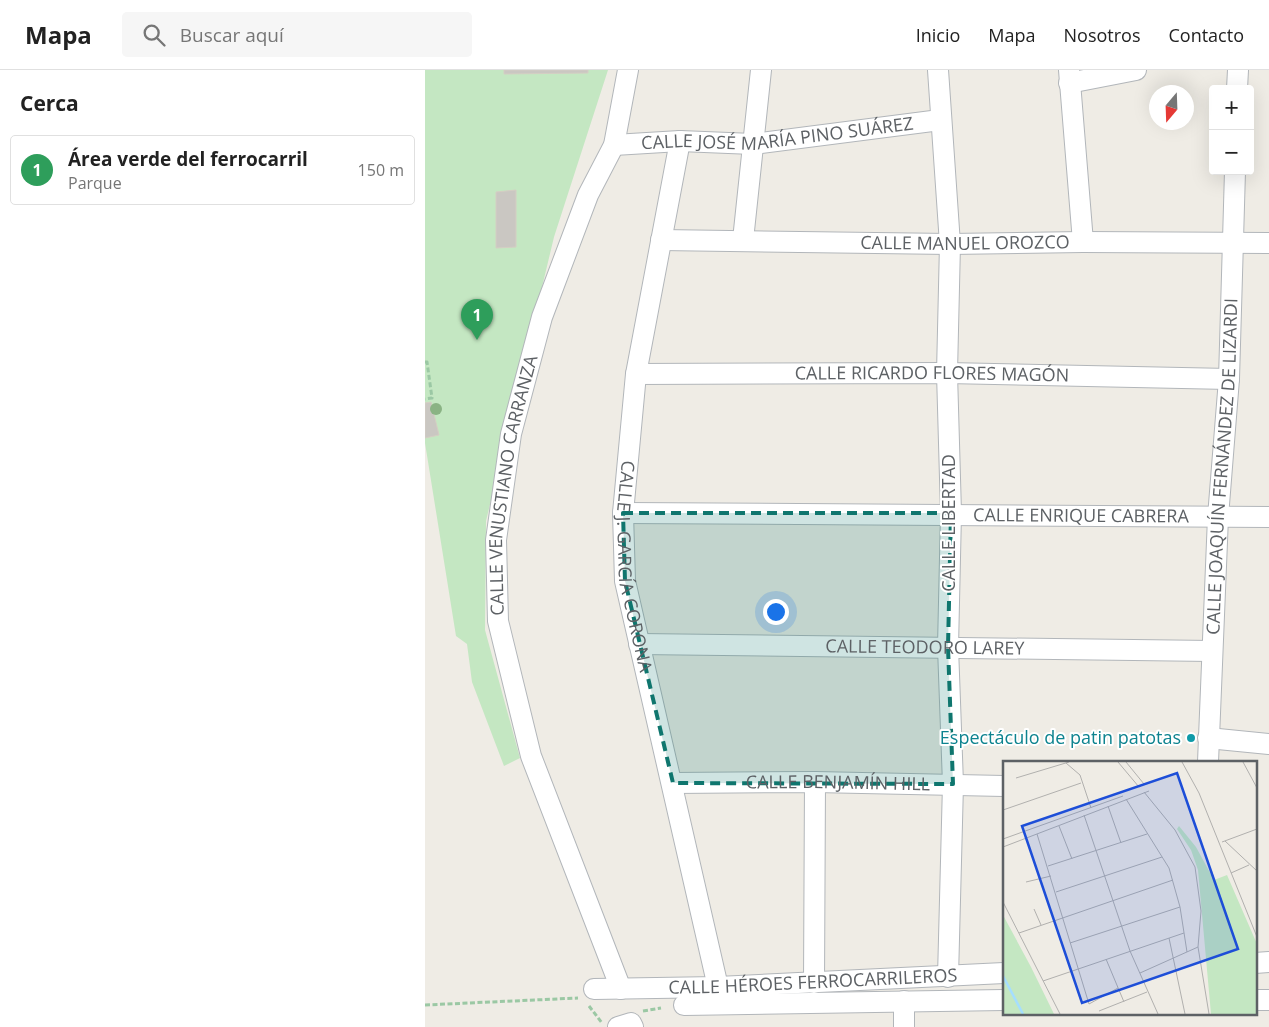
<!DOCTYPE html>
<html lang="es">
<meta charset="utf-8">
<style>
:root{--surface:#fff;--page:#f6f6f6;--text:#222;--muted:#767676;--line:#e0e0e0;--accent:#e93231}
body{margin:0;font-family:"Open Sans",sans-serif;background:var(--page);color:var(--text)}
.controls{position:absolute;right:15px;top:15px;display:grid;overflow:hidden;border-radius:5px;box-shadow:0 5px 20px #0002}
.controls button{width:45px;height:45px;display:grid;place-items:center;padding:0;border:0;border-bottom:1px solid var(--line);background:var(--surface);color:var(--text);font:25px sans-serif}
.compass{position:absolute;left:724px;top:15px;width:45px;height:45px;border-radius:50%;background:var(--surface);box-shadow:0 5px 20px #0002;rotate:199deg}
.you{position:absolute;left:350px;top:541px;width:18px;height:18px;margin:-12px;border:4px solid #fff;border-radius:50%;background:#1a73e8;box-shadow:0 0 0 8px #1a73e833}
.badge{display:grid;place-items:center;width:32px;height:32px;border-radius:50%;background:var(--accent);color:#fff;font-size:16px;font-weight:700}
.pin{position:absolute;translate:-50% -41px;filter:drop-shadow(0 1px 2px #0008)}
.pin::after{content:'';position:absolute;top:26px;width:18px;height:15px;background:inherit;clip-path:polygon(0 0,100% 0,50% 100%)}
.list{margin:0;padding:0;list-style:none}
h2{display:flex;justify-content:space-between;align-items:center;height:65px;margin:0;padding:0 20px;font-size:21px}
h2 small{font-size:16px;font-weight:400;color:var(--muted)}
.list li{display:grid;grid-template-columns:32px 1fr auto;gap:15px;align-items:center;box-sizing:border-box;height:70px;margin:0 10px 10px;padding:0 10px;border:1px solid var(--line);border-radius:5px}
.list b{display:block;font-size:19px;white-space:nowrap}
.list p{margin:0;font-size:16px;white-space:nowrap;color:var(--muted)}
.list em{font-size:16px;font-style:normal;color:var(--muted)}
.icon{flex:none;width:28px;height:28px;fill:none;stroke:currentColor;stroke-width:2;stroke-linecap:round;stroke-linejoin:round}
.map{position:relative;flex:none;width:844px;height:957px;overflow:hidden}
header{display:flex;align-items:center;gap:30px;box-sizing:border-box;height:70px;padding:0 25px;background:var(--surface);border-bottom:1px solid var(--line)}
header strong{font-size:24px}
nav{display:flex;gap:28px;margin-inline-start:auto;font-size:18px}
.search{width:350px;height:45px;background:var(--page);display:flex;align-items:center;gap:12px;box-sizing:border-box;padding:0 18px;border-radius:5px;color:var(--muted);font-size:19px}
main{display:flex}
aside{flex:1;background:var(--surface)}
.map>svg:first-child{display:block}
.green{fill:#c4e7c2}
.building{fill:#cac7c2;stroke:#d4cec3}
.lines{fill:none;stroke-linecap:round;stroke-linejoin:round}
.minor-casing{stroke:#b2b6ba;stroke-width:22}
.path{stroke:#9bc8a4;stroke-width:3;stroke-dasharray:5 2.5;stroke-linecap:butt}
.minor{stroke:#fff;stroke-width:20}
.tree{fill:#8ab384}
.marked{fill:#0f766e;fill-opacity:0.2;stroke:#0f766e;stroke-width:4;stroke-dasharray:10 6;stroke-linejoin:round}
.culture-dot{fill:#0f9aa8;stroke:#fff;stroke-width:2}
.labels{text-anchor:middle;stroke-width:4;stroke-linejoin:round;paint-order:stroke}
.street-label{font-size:18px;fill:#5d6165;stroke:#fff}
.culture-label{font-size:18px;fill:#0d838f;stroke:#fff;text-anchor:end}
.inset-river{fill:none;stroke:#a5deff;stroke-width:2.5}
.inset-road{fill:none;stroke:#b1b0ae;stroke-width:1}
.view{fill:#1d4ed8;fill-opacity:0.15;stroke:#1d4ed8;stroke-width:2.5}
.inset-edge{fill:none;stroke:#5d6165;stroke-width:2.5}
</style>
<header>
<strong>Mapa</strong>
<div class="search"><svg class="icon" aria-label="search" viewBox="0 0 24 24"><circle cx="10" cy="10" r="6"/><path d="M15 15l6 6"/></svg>Buscar aquí</div>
<nav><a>Inicio</a><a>Mapa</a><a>Nosotros</a><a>Contacto</a></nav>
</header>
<main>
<aside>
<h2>Cerca<small></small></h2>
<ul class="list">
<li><span class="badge" style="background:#2e9e5b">1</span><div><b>Área verde del ferrocarril</b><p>Parque</p></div><em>150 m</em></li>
</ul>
</aside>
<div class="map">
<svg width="844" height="957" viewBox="0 0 844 957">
<rect width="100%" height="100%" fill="#efece5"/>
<!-- green -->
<path class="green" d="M0,0h183l-54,167 -68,284 -1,109 35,128 -16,8 -32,-84 -5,-38 -11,-8 -31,-193z"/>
<!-- building -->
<path class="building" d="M79,0h84v3l-84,1z
M91,120v57l-20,1v-56z
M6,332l8,33 -14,3v-35z"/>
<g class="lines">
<!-- minor casing -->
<g class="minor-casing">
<g id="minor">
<path d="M513,0l12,174 -3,129 4,140 -3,134 5,137 -5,193"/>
<path d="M644,0l14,172"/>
<path d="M644,13l67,-13"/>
<path d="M812,19l1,-19"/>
<path id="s1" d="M255,71l-44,233 -13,139 2,68 93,406"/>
<path id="s2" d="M189,75l66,-4 73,3 187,-24"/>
<path id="s3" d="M236,170l289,4 133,-2 186,1"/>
<path d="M318,170l18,-170"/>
<path id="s4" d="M211,304l311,-1 282,6"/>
<path id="s5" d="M198,443l646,4"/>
<path id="s6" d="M214,574l573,7"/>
<path d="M783,668l61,6"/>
<path id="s7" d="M783,692l10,-245 11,-138 6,-208"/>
<path id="s8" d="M248,713l142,-1 189,4"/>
<path d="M830,893l14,-1"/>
<path d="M389,913l1,-201"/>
<path id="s9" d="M169,919l124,-2 286,-14"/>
<path id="s10" d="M196,919l-90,-233 -33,-135 -2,-81 15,-106 31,-117 46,-122 26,-50 14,-75"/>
<path d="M830,930h14"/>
<path d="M479,931v26"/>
<path d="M259,935l320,-5"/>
<path d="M193,957l13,-4 2,4"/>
</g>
</g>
<!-- path -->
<path class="path" d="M0,292h2l5,36 -7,1
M0,935l153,-7
M164,936l13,17
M218,941l18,-3"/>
<!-- minor -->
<use href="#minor" class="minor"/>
</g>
<!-- trees -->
<circle class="tree" cx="11" cy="339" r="6"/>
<!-- marked area -->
<path class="marked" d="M198,443h328l-3,134 5,137 -280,-1 -48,-202z"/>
<!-- markers -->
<circle class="culture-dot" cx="766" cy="668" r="5"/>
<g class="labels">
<!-- street labels -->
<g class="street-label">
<text dy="6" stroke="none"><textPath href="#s2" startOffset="164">CALLE JOSÉ MARÍA PINO SUÁREZ</textPath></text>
<text dy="6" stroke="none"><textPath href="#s3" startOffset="304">CALLE MANUEL OROZCO</textPath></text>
<text dy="6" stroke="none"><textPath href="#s4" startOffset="296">CALLE RICARDO FLORES MAGÓN</textPath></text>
<text dy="6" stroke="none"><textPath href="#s7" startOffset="296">CALLE JOAQUÍN FERNÁNDEZ DE LIZARDI</textPath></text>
<text dy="6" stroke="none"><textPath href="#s10" startOffset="526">CALLE VENUSTIANO CARRANZA</textPath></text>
<text dy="6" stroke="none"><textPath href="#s5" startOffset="458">CALLE ENRIQUE CABRERA</textPath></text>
<text transform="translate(524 453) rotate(-90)" y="6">CALLE LIBERTAD</text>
<text dy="6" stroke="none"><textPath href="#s1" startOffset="431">CALLE J. GARCÍA CORONA</textPath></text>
<text dy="6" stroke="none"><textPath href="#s6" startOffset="286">CALLE TEODORO LAREY</textPath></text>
<text dy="6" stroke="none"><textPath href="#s8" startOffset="165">CALLE BENJAMÍN HILL</textPath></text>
<text dy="6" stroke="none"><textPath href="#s9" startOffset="219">CALLE HÉROES FERROCARRILEROS</textPath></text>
</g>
<!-- culture labels -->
<g class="culture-label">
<text x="756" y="674">Espectáculo de patin patotas</text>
</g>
</g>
<!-- overview -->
<g transform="translate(578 691)">
<rect width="254" height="254" fill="#efece5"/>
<path d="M176,65l17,21 18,33 13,-5 30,69v70h-46l-13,-144 -7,-20 -14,-21zM0,154l28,52 23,47h-51z" fill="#c4e7c2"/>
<path class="inset-river" d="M0,215l20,38"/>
<path class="inset-road" d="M115,1l21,25 5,-3M123,1l18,22M179,1l17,31 58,144M240,1l14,26M63,2l14,12 11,33M13,17l53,-16M141,31l31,38 20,37 6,44 -3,36 11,67M123,38l43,69 11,39 7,45M105,45l13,37M0,49l78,-27M81,54l46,136 28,63M56,65l13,33M34,73l52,170M0,78l120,-43M222,80l32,30M219,81l35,-13M0,86l146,-56M45,105l99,-32M228,112l18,-8M23,121l25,-6M53,131l106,-35M0,141l57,112M31,148l7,16M16,172l154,-53M166,177l16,76M67,182l110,-36M103,198l18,43M137,212l58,-26M40,220l141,-48M86,243l29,-16M96,250l48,-19"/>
<path class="view" d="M174,12l61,176 -156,54 -60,-177z"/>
<rect width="254" height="254" class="inset-edge"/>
</g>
</svg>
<div class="controls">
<button>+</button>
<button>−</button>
</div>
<svg class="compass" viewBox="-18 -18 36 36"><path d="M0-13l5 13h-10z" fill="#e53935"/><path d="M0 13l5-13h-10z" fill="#767676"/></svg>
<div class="you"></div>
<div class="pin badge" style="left:52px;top:270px;background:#2e9e5b">1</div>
</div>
</main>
